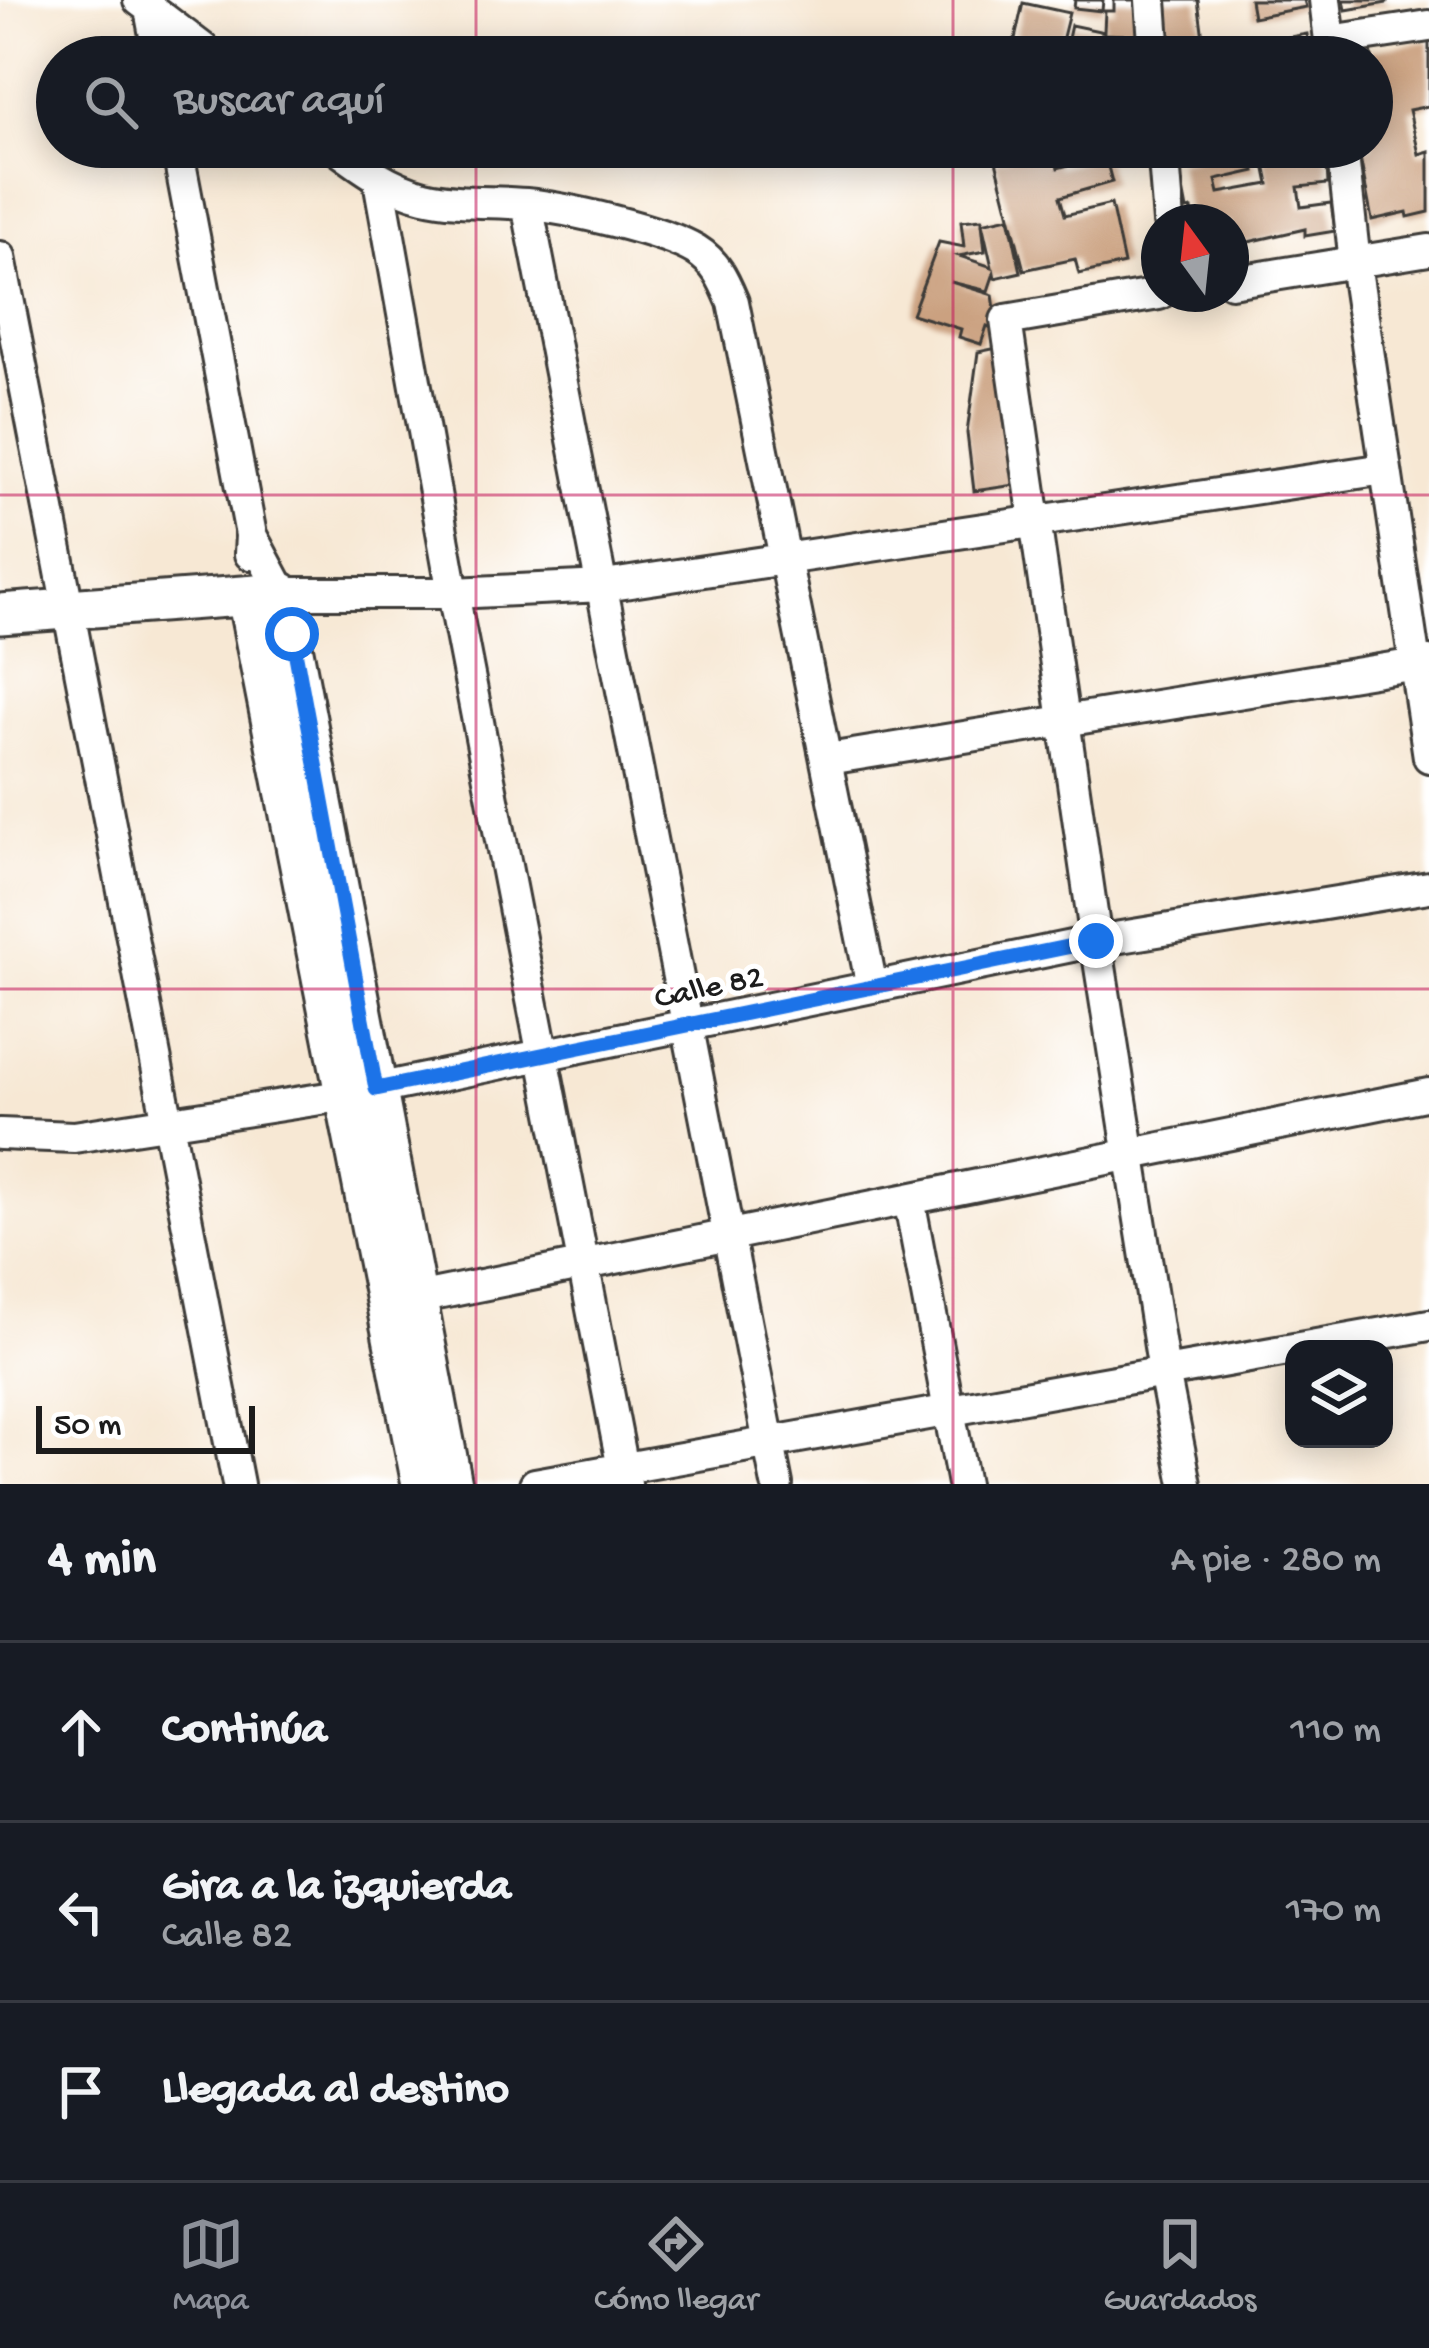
<!DOCTYPE html>
<html lang="es">
<meta charset="utf-8">
<style>
:root{--surface:#171b24;--page:#242831;--text:#f1f3f6;--muted:#9ea1a6;--line:#363941;--accent:#8c9099}
body{margin:0;font-family:"Gochi Hand",sans-serif;background:var(--page);color:var(--text)}
.controls{position:absolute;right:36px;bottom:36px;display:grid;overflow:hidden;border-radius:24px;box-shadow:0 6px 30px #0003}
.controls button{width:108px;height:108px;display:grid;place-items:center;padding:0;border:0;border-bottom:3px solid var(--line);background:var(--surface);color:var(--text);font:60px sans-serif}
.compass{position:absolute;left:1141px;top:204px;width:108px;height:108px;border-radius:50%;background:var(--surface);box-shadow:0 6px 30px #0003;rotate:345deg}
.scale{position:absolute;left:36px;bottom:30px;width:219px;box-sizing:border-box;padding-left:12px;border:6px solid #1c1c1c;border-top:0;font-size:33px;line-height:42px;white-space:nowrap;color:#1c1c1c;-webkit-text-stroke:9px #fff;paint-order:stroke}
.stop{position:absolute;width:36px;height:36px;margin:-27px;border:9px solid #1a73e8;border-radius:50%;background:#fff}
.stop.end{background:#1a73e8;border-color:#fff;box-shadow:0 3px 12px #0008}
.list{margin:0;padding:0;list-style:none}
h2{display:flex;justify-content:space-between;align-items:center;height:156px;margin:0;padding:0 48px;font-size:51px}
h2 small{font-size:39px;font-weight:400;color:var(--muted)}
.list li{display:grid;grid-template-columns:78px 1fr auto;gap:36px;align-items:center;box-sizing:border-box;height:180px;padding:0 48px;border-top:3px solid var(--line)}
.list b{display:block;font-size:45px;white-space:nowrap}
.list p{margin:0;font-size:39px;white-space:nowrap;color:var(--muted)}
.list em{font-size:39px;font-style:normal;color:var(--muted)}
.icon{flex:none;width:66px;height:66px;fill:none;stroke:currentColor;stroke-width:2;stroke-linecap:round;stroke-linejoin:round}
.map{position:relative;flex:none;width:1429px;height:1484px;overflow:hidden}
.search{position:absolute;background:var(--surface);box-shadow:0 6px 30px #0003;left:36px;right:36px;top:36px;height:132px;display:flex;align-items:center;gap:30px;box-sizing:border-box;padding:0 42px;border-radius:66px;color:var(--muted);font-size:45px}
.sheet{height:696px;background:var(--surface)}
nav{display:flex;justify-content:space-around;align-items:center;box-sizing:border-box;height:168px;border-top:3px solid var(--line);background:var(--surface);font-size:33px;color:var(--muted)}
nav a{display:grid;justify-items:center;gap:6px}
nav .on{color:var(--accent)}
.map>svg:first-child{display:block}
.building{fill:#cba180;fill-rule:evenodd}
.lines{fill:none;stroke-linecap:round;stroke-linejoin:round}
.minor-casing{stroke:#3d3b38;stroke-width:36}
.tertiary-casing{stroke:#3d3b38;stroke-width:45}
.minor{stroke:#fff;stroke-width:30}
.tertiary{stroke:#fff;stroke-width:39}
.route{stroke:#1a73e8;stroke-width:15}
.grid{fill:none;stroke:#c2185b;stroke-width:3;stroke-opacity:0.55}
.labels{text-anchor:middle;stroke-width:10;stroke-linejoin:round;paint-order:stroke}
.street-label{font-size:33px;fill:#1c1c1c;stroke:#fff}
</style>
<div class="map">
<svg width="1429" height="1484" viewBox="0 0 1429 1484">
<rect width="100%" height="100%" fill="#fff"/>
<filter id="ink" filterUnits="userSpaceOnUse"><feTurbulence type="fractalNoise" baseFrequency=".00833" numOctaves="2"/><feDisplacementMap in="SourceGraphic" scale="24" xChannelSelector="R" yChannelSelector="G"/><feConvolveMatrix kernelMatrix="1 2 1 2 8 2 1 2 1" color-interpolation-filters="sRGB"/></filter>
<filter id="wash" filterUnits="userSpaceOnUse"><feTurbulence type="fractalNoise" baseFrequency=".004" numOctaves="4" result="noise"/><feDisplacementMap in="SourceGraphic" scale="48" xChannelSelector="R" yChannelSelector="G"/><feGaussianBlur stdDeviation="2.7" result="paint"/><feColorMatrix in="noise" values="0 0 0 0 0 0 0 0 0 0 0 0 0 0 0 0 0 1.4 0 .05"/><feComposite in="paint" operator="in"/></filter>
<g filter="url(#wash)">
<rect width="100%" height="100%" fill="#f7e8d4"/>
<g id="blocks">
<!-- building -->
<path class="building" d="M1075,0h28l-1,11 -28,-3z
M1114,0h29v57h-30l1,-10h9l1,-12 -20,-1 -5,23h-35l7,-32 33,7 1,-21h9z
M1162,0h36l6,46 19,-3 3,14h-58z
M1250,0h54l2,7 -53,10z
M1344,0h43v3l-41,7z
M1023,3l46,10 -11,44h-47z
M1307,34l4,23h-69l14,-5 -1,-9z
M1429,41v65l-20,4 10,44 10,-3v61l-21,5 -1,-5 -35,8 -14,-73h14v-53l6,-1 -7,-43z
M1047,147h6l5,21 47,-13 7,27 -52,15 5,18 46,-11 13,60 -45,10 -4,-15 -51,11 -28,-109z
M1250,147l5,24 -39,9 3,13 50,-9 -7,-34 5,-3h59l2,37 -30,3 3,20 30,-4 4,28 -30,5v-7l-74,17v-24h-37l-2,-13 -5,1 -9,-48z
M1009,217l12,55 -26,6 -1,-5 -6,18 -37,-9 42,13 5,35 -11,-4 -6,18 -22,-7 2,-8 -49,-15 27,-72 25,5 -3,-26 21,-2v4zM982,223l10,44 -33,-11 26,-5z
M997,348l25,136 -48,7 -7,-58 11,-81z"/>
</g>
</g>
<g filter="url(#ink)">
<use href="#blocks" fill-opacity="0" stroke="#3d3b38" stroke-width="3"/>
<g class="lines">
<!-- minor casing -->
<g class="minor-casing">
<path id="minor" d="M139,0l75,57
M1151,0l4,57
M1325,0l7,57
M150,9l9,48
M1330,41l99,-15
M177,147l74,388 -1,19
M335,147c28,21 54,40 89,49 34,8 68,5 102,8 39,4 137,26 170,46 21,13 28,31 37,52l139,685
M1163,147l6,75
M1342,147l13,116 74,494
M379,180l74,413 173,891
M527,204l250,1280
M0,257l238,1227
M1231,282l198,-32
M1159,294l-153,26 90,621 68,431 22,112
M251,535l31,58h171l151,-7 781,-117
M828,759l601,-97
M0,1134l74,3 273,-42 749,-154 333,-54
M909,1199l54,285
M417,1298l1012,-204
M535,1484l894,-159"/>
</g>
<!-- tertiary casing -->
<g class="tertiary-casing">
<path id="tertiary" d="M247,597l175,887
M0,614l282,-21 170,891"/>
</g>
<!-- minor -->
<use href="#minor" class="minor"/>
<!-- tertiary -->
<use href="#tertiary" class="tertiary"/>
</g>
</g>
<g class="lines" filter="url(#ink)">
<!-- route -->
<path class="route" d="M292,634l84,455 720,-148"/>
</g>
<!-- grid -->
<path class="grid" d="M476,0v57M953,0v57M476,147v1337M953,147v1337M0,495h1429M0,989h1429"/>
<g class="labels">
<!-- street labels -->
<g class="street-label">
<text transform="translate(708 984) rotate(-12)" y="12">Calle 82</text>
</g>
</g>
</svg>
<div class="controls">
<button><svg class="icon" aria-label="layers" viewBox="0 0 24 24"><path d="M12 4l9 5-9 5-9-5zM3 14l9 5 9-5"/></svg></button>
</div>
<svg class="compass" viewBox="-18 -18 36 36"><path d="M0-13l5 13h-10z" fill="#e53935"/><path d="M0 13l5-13h-10z" fill="#9ea1a6"/></svg>
<div class="scale">50 m</div>
<div class="stop" style="left:292px;top:634px"></div>
<div class="stop end" style="left:1096px;top:941px"></div>
<div class="search"><svg class="icon" aria-label="search" viewBox="0 0 24 24"><circle cx="10" cy="10" r="6"/><path d="M15 15l6 6"/></svg>Buscar aquí</div>
</div>
<section class="sheet">
<h2>4 min<small>A pie · 280 m</small></h2>
<ul class="list">
<li><svg class="icon" aria-label="ahead" viewBox="0 0 24 24"><path d="M12 20V5M6 11l6-6 6 6"/></svg><div><b>Continúa</b></div><em>110 m</em></li>
<li><svg class="icon" aria-label="left" viewBox="0 0 24 24"><path d="M17 20v-9H6M10 6l-5 5 5 5"/></svg><div><b>Gira a la izquierda</b><p>Calle 82</p></div><em>170 m</em></li>
<li><svg class="icon" aria-label="arrive" viewBox="0 0 24 24"><path d="M6 21V4h12l-3 4 3 4H6"/></svg><div><b>Llegada al destino</b></div></li>
</ul>
</section>
<nav>
<a class="on"><svg class="icon" aria-label="map" viewBox="0 0 24 24"><path d="M3 6l6-2 6 2 6-2v14l-6 2-6-2-6 2zM9 4v14M15 6v14"/></svg>Mapa</a>
<a><svg class="icon" aria-label="directions" viewBox="0 0 24 24"><path d="M12 3l9 9-9 9-9-9zM9 14v-3h6M13 9l2 2-2 2"/></svg>Cómo llegar</a>
<a><svg class="icon" aria-label="saved" viewBox="0 0 24 24"><path d="M7 4h10v16l-5-4-5 4z"/></svg>Guardados</a>
</nav>
